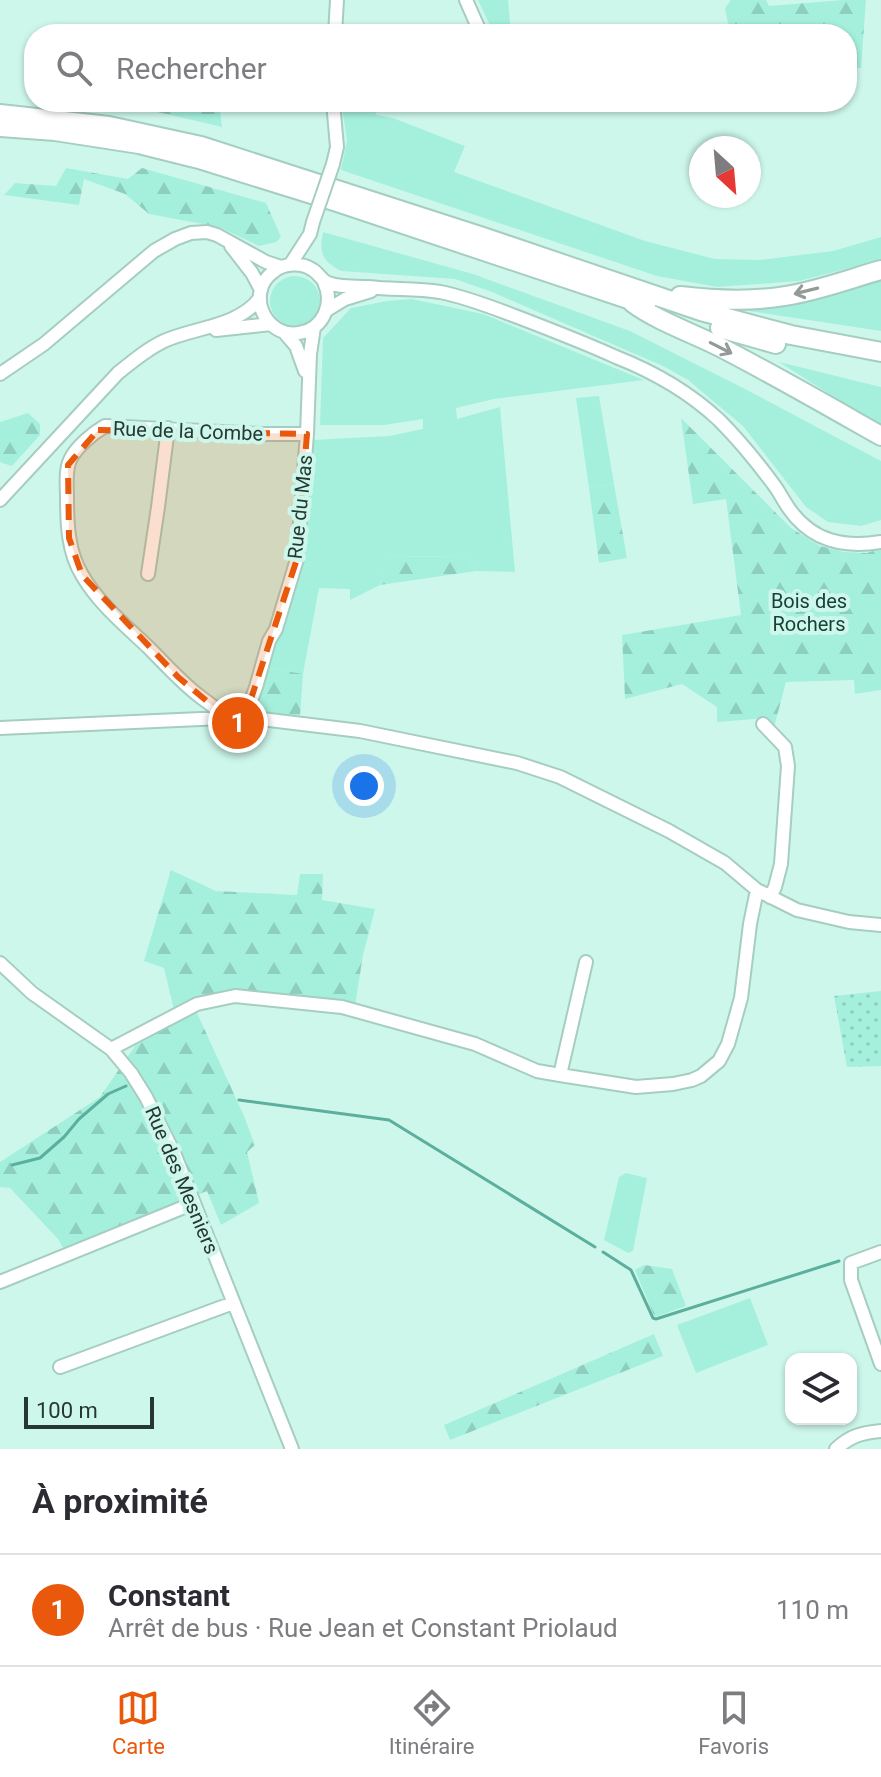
<!DOCTYPE html>
<html lang="fr">
<meta charset="utf-8">
<style>
:root{--surface:#fff;--page:#f2f2f3;--text:#2b2b33;--muted:#7c7c81;--line:#e1e1e2;--accent:#ea580c}
body{margin:0;font-family:Roboto,sans-serif;background:var(--page);color:var(--text)}
.controls{position:absolute;right:24px;bottom:24px;display:grid;overflow:hidden;border-radius:16px;box-shadow:0 2px 6px #0004}
.controls button{width:72px;height:72px;display:grid;place-items:center;padding:0;border:0;border-bottom:2px solid var(--line);background:var(--surface);color:var(--text);font:40px sans-serif}
.compass{position:absolute;left:689px;top:136px;width:72px;height:72px;border-radius:50%;background:var(--surface);box-shadow:0 2px 6px #0004;rotate:154deg}
.scale{position:absolute;left:24px;bottom:20px;width:130px;box-sizing:border-box;padding-left:8px;border:4px solid #273732;border-top:0;font-size:22px;line-height:28px;white-space:nowrap;color:#273732;-webkit-text-stroke:6px #cef7ec;paint-order:stroke}
.you{position:absolute;left:364px;top:786px;width:28px;height:28px;margin:-20px;border:6px solid #fff;border-radius:50%;background:#1a73e8;box-shadow:0 0 0 12px #1a73e833}
.badge{display:grid;place-items:center;width:52px;height:52px;border-radius:50%;background:var(--accent);color:#fff;font-size:26px;font-weight:700}
.pin{position:absolute;translate:-50% -50%;border:4px solid #fff;box-shadow:0 2px 8px #0006}
.list{margin:0;padding:0;list-style:none}
h2{display:flex;justify-content:space-between;align-items:center;height:104px;margin:0;padding:0 32px;font-size:34px}
h2 small{font-size:26px;font-weight:400;color:var(--muted)}
.list li{display:grid;grid-template-columns:52px 1fr auto;gap:24px;align-items:center;box-sizing:border-box;height:112px;padding:0 32px;border-top:2px solid var(--line)}
.list b{display:block;font-size:30px;white-space:nowrap}
.list p{margin:0;font-size:26px;white-space:nowrap;color:var(--muted)}
.list em{font-size:26px;font-style:normal;color:var(--muted)}
.icon{flex:none;width:44px;height:44px;fill:none;stroke:currentColor;stroke-width:2;stroke-linecap:round;stroke-linejoin:round}
.map{position:relative;flex:none;width:881px;height:1449px;overflow:hidden}
.search{position:absolute;background:var(--surface);box-shadow:0 2px 6px #0004;left:24px;right:24px;top:24px;height:88px;display:flex;align-items:center;gap:20px;box-sizing:border-box;padding:0 28px;border-radius:32px;color:var(--muted);font-size:30px}
.sheet{height:216px;background:var(--surface)}
nav{display:flex;justify-content:space-around;align-items:center;box-sizing:border-box;height:112px;border-top:2px solid var(--line);background:var(--surface);font-size:22px;color:var(--muted)}
nav a{display:grid;justify-items:center;gap:4px}
nav .on{color:var(--accent)}
.map>svg:first-child{display:block}
.grass{fill:#a5f0dd}
.forest{fill:url(#forest-firs)}
.garden{fill:url(#garden-dots)}
.lines{fill:none;stroke-linecap:round;stroke-linejoin:round}
.stream{stroke:#5caf9c;stroke-width:3}
.minor-casing{stroke:#a6cdc2;stroke-width:16}
.highway-casing{stroke:#a6cdc2;stroke-width:22}
.minor{stroke:#fff;stroke-width:12}
.highway{stroke:#fff;stroke-width:18}
.minor-bridge-casing{stroke:#a6cdc2;stroke-width:16;stroke-linecap:butt}
.minor-bridge{stroke:#fff;stroke-width:12}
.oneway{stroke:#939b98}
.marked{fill:#e8590c;fill-opacity:0.2;stroke:#e8590c;stroke-width:6;stroke-dasharray:16 10;stroke-linejoin:round}
.labels{text-anchor:middle;stroke-width:8;stroke-linejoin:round;paint-order:stroke}
.street-label{font-size:20px;fill:#273732;stroke:#cef7ec}
.park-label{font-size:20px;fill:#194037;stroke:#cef7ec}
</style>
<div class="map">
<svg width="881" height="1449" viewBox="0 0 881 1449">
<defs>
<pattern id="forest-firs" width="22" height="20" patternUnits="userSpaceOnUse" patternTransform="scale(2)"><rect width="22" height="20" fill="#a5f0dd"/><path d="M5 1l3.5 6h-7zM16 11l3.5 6h-7z" fill="#8ecebe"/></pattern>
<pattern id="garden-dots" width="8" height="8" patternUnits="userSpaceOnUse" patternTransform="scale(2)"><rect width="8" height="8" fill="#a5f0dd"/><path d="M2 2h.1M6 6h.1" fill="none" stroke="#8ecebe" stroke-width="1.8" stroke-linecap="round"/></pattern>
</defs>
<rect width="100%" height="100%" fill="#cef7ec"/>
<!-- grass -->
<path class="grass" d="M478,0h30l3,34h-17z
M342,108l51,10 72,28 -11,26 191,69 70,18 45,1 73,-9 48,-14v23l-82,21 -82,6 -60,-11 -316,-106 6,-30z
M323,232l150,42 157,57 117,59 134,71v59l-20,6 -33,-4 -22,-15 -63,-81 -55,-46 -25,-14 -171,-74 -37,-13 -114,-8c-19,-10 -22,-18 -18,-39z
M270 301a25 25 0 1 1 50 0a25 25 0 1 1-50 0Z
M881,280v51l-152,-23 69,-6z
M412,299l71,15 161,66 -150,19 -38,9 1,11 43,-12 15,165 -39,-1 -9,-14 -83,-1 -4,29 -30,15v-11l-31,-1 -16,86 -34,-6 34,-110 10,-118 76,-4 34,-7v-10l-39,6h-64l3,-87 28,-30 36,-7z
M779,362l102,25v40z
M599,396l15,88 -25,4 -13,-90z
M626,1173l21,5 -14,73 -5,2 -24,-13 15,-63z
M750,1298l18,47 -72,28 -19,-48z"/>
<!-- forest -->
<path class="forest" d="M731,0h35l3,6 74,-6h23l-5,68h-14v-34h-117l-5,-26z
M129,102h90l3,25 -94,-22z
M341,102h41l-7,13 -33,-7z
M66,168l62,11 14,-11 124,35 15,34 -5,5 -17,4 -40,-19 -70,-13 -24,-20 -41,-15 -5,26 -75,-10 11,-12 41,3z
M28,413l12,11v11l-28,31 -10,-3 -2,-2v-39z
M681,418l110,110 29,18 24,6 23,1 14,-5v142l-26,4 -1,-14 -68,2 -13,49 -6,-13 -50,4v-15l-35,-23 -57,15 -3,-64 119,-20 -15,-116 -33,5z
M614,484l13,74 -28,5 -10,-75z
M383,556l84,1 9,14 -96,14z
M269,668l34,6 -3,42 -37,-4 -5,-8z
M171,870l45,21 81,4 3,-21h23l-1,26 53,9 -12,46 -8,51 -116,-15 -47,11 52,114 11,29 -8,7 12,51 -38,22 -14,-34 -142,60 -7,-12 -48,-51 -10,-1v-25l100,-65 35,-51 42,-24 -13,-54 -20,-7z
M644,1265l28,4 14,37 -28,10h-4l-19,-46z
M654,1334l9,22 -213,84 -6,-15z"/>
<!-- garden -->
<path class="garden" d="M881,991v75l-34,1 -13,-71z"/>
<g class="lines">
<!-- stream -->
<path class="stream" d="M239,1100l150,20 206,127
M12,1165l28,-7 24,-21 15,-18 29,-25 18,-8
M603,1252l28,18 22,48 3,1 183,-58"/>
<!-- minor casing -->
<g class="minor-casing">
<path id="minor" d="M466,0l15,34
M335,34l2,-34
M333,164l4,-17 -4,-45
M231,246l21,27 9,17
M290,265l20,-31 3,-12
M324,282c10,21 0,47 -25,51 -34,5 -54,-40 -26,-61 11,-9 28,-10 40,-2 5,3 8,9 13,12 11,6 30,4 42,5 24,3 48,1 72,5 26,5 51,15 75,24 34,13 68,26 101,41 38,15 73,35 103,63 20,20 38,42 55,65 6,8 10,17 16,25 23,32 55,38 91,32
M327,310l18,-11 26,-8
M216,330l55,-6
M284,332l12,14 9,25
M0,374l44,-30 110,-93 21,-12 16,-6 16,-1 10,3 49,27 15,5
M0,500l118,-127c15,-12 29,-24 46,-32 31,-14 74,-14 96,-43
M148,574l10,-67 10,-79
M245,717l11,-30 13,-46 7,-12 21,-70 10,-125 3,-80 4,-27
M227,718c-9,-9 -19,-15 -29,-23 -18,-14 -33,-31 -49,-47 -23,-22 -51,-45 -67,-73 -14,-23 -15,-51 -15,-78 0,-11 -2,-26 3,-37 6,-13 23,-27 35,-34l157,8h45
M763,724l22,23 3,19 -7,98 -6,23 -5,10
M0,728l245,-11 115,14 157,32 43,14 109,54 56,32 32,27 40,20 52,12 32,3
M0,963l32,30 79,56 20,24 15,24 28,56 118,296
M111,1049l86,-45 38,-8 107,11 133,37 62,27 23,4 76,12 37,-3 19,-4 9,-4 18,-15 9,-17 13,-46 9,-74 7,-34
M560,1075l26,-113
M881,1252l-30,11v17l30,84
M0,1282l194,-79
M60,1367l173,-64
M836,1449c15,-14 26,-16 45,-18"/>
</g>
<!-- highway casing -->
<g class="highway-casing">
<path id="highway" d="M0,114l109,12 92,20 282,91 218,74 90,24 90,17
M0,127l55,4 84,13 60,15 138,43 309,103
M680,296c34,4 70,6 105,0 33,-5 64,-17 96,-26
M633,303c26,19 60,30 89,45 54,28 106,58 159,88
M720,328l56,16"/>
</g>
<!-- minor -->
<use href="#minor" class="minor"/>
<!-- highway -->
<use href="#highway" class="highway"/>
<!-- minor-bridge casing -->
<g class="minor-bridge-casing">
<path id="minor-bridge" d="M313,222l20,-58"/>
</g>
<!-- minor-bridge -->
<use href="#minor-bridge" class="minor-bridge"/>
</g>
<!-- one-way arrows -->
<defs><path id="oneway-shaft" d="M-6 0H5M1.5-3L5.5 0L1.5 3" fill="none" stroke-width="1.6" stroke-linecap="round" stroke-linejoin="round" transform="scale(2)"/></defs>
<g class="oneway">
<use href="#oneway-shaft" transform="translate(806 291) rotate(166)"/>
<use href="#oneway-shaft" transform="translate(721 348) rotate(27)"/>
</g>
<!-- marked area -->
<path class="marked" d="M98,430l209,4 -10,125 -52,158 -18,1 -49,-41 -96,-102 -13,-37 -1,-73z"/>
<g class="labels">
<!-- street labels -->
<g class="street-label">
<text transform="translate(188 431) rotate(2)" y="7">Rue de la Combe</text>
<text transform="translate(300 507) rotate(-84)" y="7">Rue du Mas</text>
<text transform="translate(182 1180) rotate(67)" y="7">Rue des Mesniers</text>
</g>
<!-- park labels -->
<g class="park-label">
<text x="809" y="608">Bois des<tspan x="809" dy="23">Rochers</tspan></text>
</g>
</g>
</svg>
<div class="controls">
<button><svg class="icon" aria-label="layers" viewBox="0 0 24 24"><path d="M12 4l9 5-9 5-9-5zM3 14l9 5 9-5"/></svg></button>
</div>
<svg class="compass" viewBox="-18 -18 36 36"><path d="M0-13l5 13h-10z" fill="#e53935"/><path d="M0 13l5-13h-10z" fill="#7c7c81"/></svg>
<div class="scale">100 m</div>
<div class="you"></div>
<div class="pin badge" style="left:238px;top:723px">1</div>
<div class="search"><svg class="icon" aria-label="search" viewBox="0 0 24 24"><circle cx="10" cy="10" r="6"/><path d="M15 15l6 6"/></svg>Rechercher</div>
</div>
<section class="sheet">
<h2>À proximité<small></small></h2>
<ul class="list">
<li><span class="badge">1</span><div><b>Constant</b><p>Arrêt de bus · Rue Jean et Constant Priolaud</p></div><em>110 m</em></li>
</ul>
</section>
<nav>
<a class="on"><svg class="icon" aria-label="map" viewBox="0 0 24 24"><path d="M3 6l6-2 6 2 6-2v14l-6 2-6-2-6 2zM9 4v14M15 6v14"/></svg>Carte</a>
<a><svg class="icon" aria-label="directions" viewBox="0 0 24 24"><path d="M12 3l9 9-9 9-9-9zM9 14v-3h6M13 9l2 2-2 2"/></svg>Itinéraire</a>
<a><svg class="icon" aria-label="saved" viewBox="0 0 24 24"><path d="M7 4h10v16l-5-4-5 4z"/></svg>Favoris</a>
</nav>
